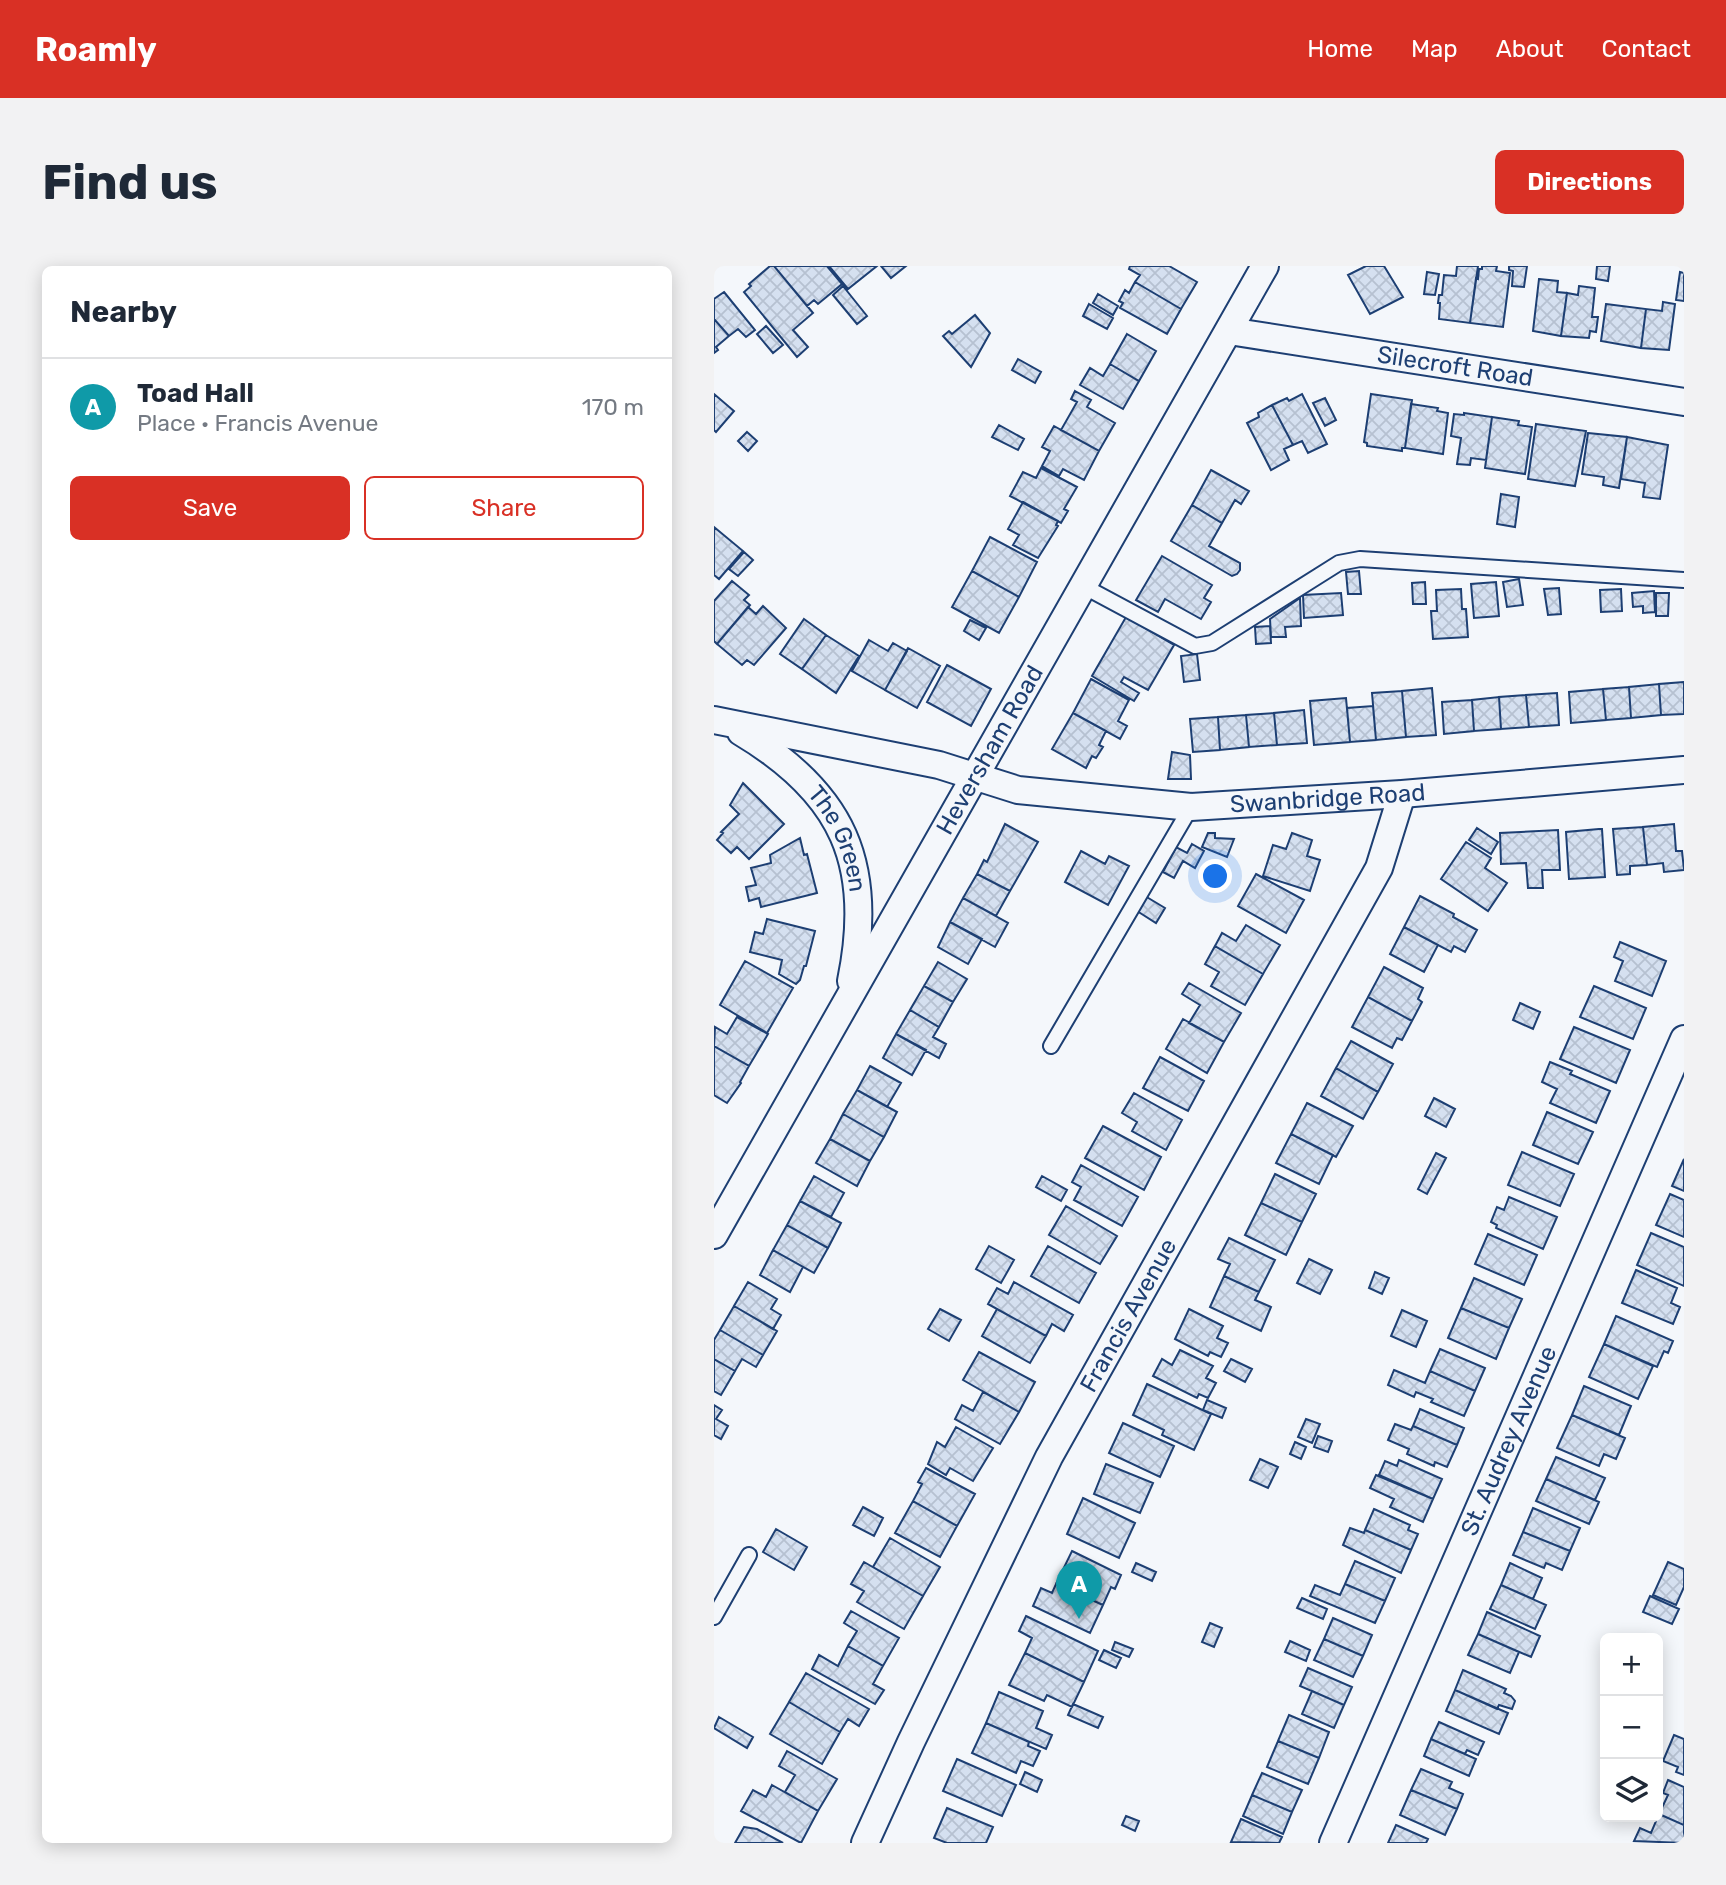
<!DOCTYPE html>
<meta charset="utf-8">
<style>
:root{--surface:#fff;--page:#f2f2f3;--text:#1f2937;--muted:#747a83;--line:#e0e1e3;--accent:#d93025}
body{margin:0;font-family:Rubik,sans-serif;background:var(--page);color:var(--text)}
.controls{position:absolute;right:21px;bottom:21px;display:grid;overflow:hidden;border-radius:10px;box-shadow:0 4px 18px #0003}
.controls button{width:63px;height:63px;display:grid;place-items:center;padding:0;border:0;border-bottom:2px solid var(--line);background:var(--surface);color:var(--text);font:35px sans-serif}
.you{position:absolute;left:502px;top:611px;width:24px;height:24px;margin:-18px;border:5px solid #fff;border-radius:50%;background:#1a73e8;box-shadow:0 0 0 10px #1a73e833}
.badge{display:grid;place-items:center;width:46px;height:46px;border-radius:50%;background:var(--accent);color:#fff;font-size:23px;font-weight:700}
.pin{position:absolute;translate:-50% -58px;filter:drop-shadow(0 2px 4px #0008)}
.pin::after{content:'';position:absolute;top:37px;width:24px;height:21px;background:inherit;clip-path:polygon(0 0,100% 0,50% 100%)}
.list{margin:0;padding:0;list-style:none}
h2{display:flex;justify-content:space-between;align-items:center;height:91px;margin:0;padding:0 28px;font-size:30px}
h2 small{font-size:23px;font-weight:400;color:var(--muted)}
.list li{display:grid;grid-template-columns:46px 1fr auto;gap:21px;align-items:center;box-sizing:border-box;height:98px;padding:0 28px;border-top:2px solid var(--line)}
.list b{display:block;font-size:26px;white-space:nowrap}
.list p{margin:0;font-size:23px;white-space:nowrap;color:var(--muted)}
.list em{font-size:23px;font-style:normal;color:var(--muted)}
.actions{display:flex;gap:14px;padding:21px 28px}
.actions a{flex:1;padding:16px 0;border:2px solid var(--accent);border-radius:10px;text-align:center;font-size:24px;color:var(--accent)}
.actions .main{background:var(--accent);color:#fff}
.icon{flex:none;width:38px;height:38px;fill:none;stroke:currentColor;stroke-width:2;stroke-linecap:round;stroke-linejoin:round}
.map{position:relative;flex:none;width:970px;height:1577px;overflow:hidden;border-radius:10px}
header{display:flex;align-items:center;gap:42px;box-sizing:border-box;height:98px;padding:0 35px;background:var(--accent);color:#fff}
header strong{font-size:33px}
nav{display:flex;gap:38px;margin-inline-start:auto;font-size:24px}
.intro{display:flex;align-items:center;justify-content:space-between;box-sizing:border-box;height:168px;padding:0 42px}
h1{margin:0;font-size:49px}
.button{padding:18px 32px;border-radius:10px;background:var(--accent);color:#fff;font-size:24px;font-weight:700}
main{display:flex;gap:42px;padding:0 42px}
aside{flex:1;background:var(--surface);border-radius:10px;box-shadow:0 4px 18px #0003}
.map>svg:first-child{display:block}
.building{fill:url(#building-cross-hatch);stroke:#1d3f73;stroke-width:2}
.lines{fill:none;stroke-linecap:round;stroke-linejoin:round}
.service-casing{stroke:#1d3f73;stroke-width:18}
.minor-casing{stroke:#1d3f73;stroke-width:30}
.service{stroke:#f4f7fb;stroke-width:14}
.minor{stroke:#f4f7fb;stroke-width:26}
.labels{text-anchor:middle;stroke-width:5;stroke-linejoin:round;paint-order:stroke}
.street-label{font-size:24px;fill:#1d3f73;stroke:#f4f7fb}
</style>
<header>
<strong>Roamly</strong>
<nav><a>Home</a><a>Map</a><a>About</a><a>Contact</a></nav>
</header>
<div class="intro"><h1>Find us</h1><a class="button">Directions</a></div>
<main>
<aside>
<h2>Nearby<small></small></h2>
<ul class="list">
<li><span class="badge" style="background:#0f9aa8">A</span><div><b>Toad Hall</b><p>Place · Francis Avenue</p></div><em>170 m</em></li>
</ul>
<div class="actions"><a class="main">Save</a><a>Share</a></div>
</aside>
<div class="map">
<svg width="970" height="1577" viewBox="0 0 970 1577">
<defs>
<pattern id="building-cross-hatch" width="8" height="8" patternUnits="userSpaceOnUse" patternTransform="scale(1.75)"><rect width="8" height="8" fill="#d5e0f0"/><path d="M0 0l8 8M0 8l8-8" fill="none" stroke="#b6c1d1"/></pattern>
</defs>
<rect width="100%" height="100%" fill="#f4f7fb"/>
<!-- building -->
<path class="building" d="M56,0h4l39,47 -20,17 15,17 -11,10 -53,-65 7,-6 -2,-2z
M60,0h53l15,18 -24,20 -4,-4 -7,6z
M115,0h48l-29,23z
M167,0h25l-15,12z
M416,0h39l28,16 -16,27 -46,-27 5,-7 -11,-6z
M652,0h18l19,31 -33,17 -22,-39z
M743,0h21l-8,57 -31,-4 1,-16h-2l1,-8h3l2,-20 12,1z
M768,0h15l-1,5 14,2 -7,54 -33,-4 6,-45 2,1 1,-10h3z
M795,0h18l-3,21 -12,-1 1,-15 -4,-1z
M883,0h13l-2,15 -12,-2z
M713,6l12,2 -4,21 -11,-1z
M966,6l4,1v28l-8,-1z
M825,13l19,2 -1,11 10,1 -6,43 -28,-5z
M421,16l46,27 -14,25 -47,-26 3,-5 -4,-2 6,-11 4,3z
M129,20l24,30 -10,8 -24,-29z
M865,20l16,2 -3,29h6l-2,15 -6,-1 -1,7 -28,-2 6,-43 11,2z
M10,26l31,38 -9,7 -8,-8 -9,7 -15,-17v-20z
M384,28l20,12 -5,9 -20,-12z
M949,36l12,2 -6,46 -28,-2 5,-39 16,2z
M375,38l24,14 -6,11 -24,-13z
M892,38l40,5 -5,39 -40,-7z
M261,49l15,18 -19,34 -28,-31 6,-5 3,3z
M0,53l15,17 -13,11 2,3 -4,3z
M52,60l17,19 -10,8 -16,-19z
M413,68l29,17 -17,30 -29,-17z
M304,93l23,13 -6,11 -23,-13z
M396,98l29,17 -16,28 -43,-24 10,-17 13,8z
M361,125l16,9 -4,7 28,16 -16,28 -38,-21 16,-28 -6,-3z
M0,128l20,17 -18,21 -2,-2z
M588,128l25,50 -19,9 -6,-12 -9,4 -21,-40 15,-7 2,3z
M657,128l41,6 -7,48h-3v3l-35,-5v-3l-3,-1z
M611,132l11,22 -11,6 -12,-23z
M697,138l27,4 -1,3 11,2 -5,41 -38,-6z
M558,139l21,40 -9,4 5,11 -18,10 -24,-47 12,-6 -1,-4z
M750,147l28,4 -6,43 -15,-2 -1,7 -13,-1 4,-26 -10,-2 3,-22 10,1z
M778,151l27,4 -1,4 14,2 -7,47 -40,-6z
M822,158l50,7 -11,55 -47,-7z
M285,159l25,14 -6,11 -26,-13z
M340,160l45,25 -15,29 -21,-11 -4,7 -17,-10 8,-15 -8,-4z
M33,166l10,9 -9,10 -10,-10z
M874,167l39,4 -8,51 -16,-3 1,-8 -22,-3z
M913,171l41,8 -8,54 -17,-2 2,-14 -24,-4z
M327,202l36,19 -13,22 4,2 -7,12 -51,-27 13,-24 13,6z
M497,204l38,21 -8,13 -6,-4 -13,23 -30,-18z
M787,228l18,3 -4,30 -18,-3z
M309,236l35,19 -2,4 2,1 -20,32 -25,-13 6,-10 -11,-6z
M478,239l30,18 -13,23 31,17v7l-3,4 -5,2 -61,-35z
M0,261l29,24 -24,28 -5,-4z
M276,271l47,25 -18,35 -47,-26z
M30,286l9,8 -15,16 -9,-7z
M448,290l50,29 -8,13 7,4 -10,17 -36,-20 -7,13 -22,-12z
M258,305l47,26 -20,36 -47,-26z
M645,305l2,23h-13l-2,-22z
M805,313l4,26 -16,2 -4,-25z
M18,315l17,14 -5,5 6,5 -33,39 -3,-3v-40z
M711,316l1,22h-13l-1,-21z
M782,316l3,34 -25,2 -3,-34z
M845,322l2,26 -13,1 -4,-26z
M747,323l1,20h4l2,28 -35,2 -2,-28h6l-1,-21z
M907,323l1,22 -21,1 -1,-22z
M940,325l1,21 -12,1v-7l-10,1 -1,-14z
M627,327l2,22 -39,3 -1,-23z
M942,327h13l-1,23h-12z
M586,332l1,28 -16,1 1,10h-15l-1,-18z
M49,340l23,22 -32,37 -7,-5 -5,5 -25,-21 31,-37 8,7z
M412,351l48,28 -26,45 -24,-13 -3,5 18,11 -5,8 -42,-25z
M90,353l22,16 -24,34 -22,-15z
M256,354l16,8 -7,12 -15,-9z
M556,360l1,17 -15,1 -1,-17z
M112,369l33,21 -23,37 -34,-24z
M155,374l19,11 5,-8 14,8 -22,39 -33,-19z
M194,382l32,18 -23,42 -32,-18z
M483,388l3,26 -16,2 -3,-26z
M233,399l44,24 -20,37 -44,-24z
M377,413l38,21 -11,21 9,5 -7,13 -47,-26z
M970,416v32l-23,1 -2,-31z
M945,418l2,31 -30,3 -2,-31z
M915,421l2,31 -25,2 -3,-31z
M718,422l4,47 -30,2 -4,-46z
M889,423l3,31 -35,3 -2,-31z
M688,425l4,46 -30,3 -4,-47z
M843,427l2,32 -30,2 -3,-32z
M812,429l3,32 -28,2 -2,-32z
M785,431l2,32 -27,2 -2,-31z
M632,432l4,44 -36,3 -4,-44z
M758,434l2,31 -30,3 -2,-32z
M659,440l3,34 -26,2 -3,-34z
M590,444l3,33 -30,2 -3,-32z
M359,447l33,18 -7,14 4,2 -7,11 -4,-2 -6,12 -34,-19z
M560,447l3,32 -28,2 -3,-32z
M532,449l3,32 -29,3 -2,-33z
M504,451l2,33 -27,2 -3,-33z
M458,486l18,3 1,24h-23z
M29,517l41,41 -35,35 -12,-12 -6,6 -14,-13 6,-7 -2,-1 18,-18 -9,-9z
M291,558l33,18 -28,49 -33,-17 7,-14 3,2z
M960,558l2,27h6l2,19 -20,2 -1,-9 -16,2 -4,-38z
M929,561l4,38 -17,1v8l-13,1 -4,-46z
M763,562l21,14 -7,12 -22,-14z
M885,563h3l3,48 -36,2 -3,-47z
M844,564l2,40h-18l1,18h-15l-2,-25 -25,1 -1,-31z
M494,567h7v5l19,1 -7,18 -25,-10z
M578,567l20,7 -5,16 13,4 -10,31 -47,-15 10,-31 13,4z
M86,572l4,17 3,-1 10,39 -56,14 -2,-9 -10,3 -3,-14 10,-2 -5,-17 20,-5 -1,-8z
M752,576l25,16 -6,10 22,15 -19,28 -47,-32z
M478,578l12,7 -9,17 -12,-7 -9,17 -11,-6 13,-25 11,6z
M367,585l24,13 4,-8 20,10 -21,39 -43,-23z
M263,608l33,17 -14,25 -33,-18z
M542,608l48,26 -18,33 -48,-27z
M431,630l20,12 -9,15 -19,-12z
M706,630l34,18 -1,3 24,13 -12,22 -11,-6 -3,6 -47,-25z
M249,632l45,25 -13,24 -45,-25z
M53,653l48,12 -9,35h-2l-4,14 -4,4 -17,-10 3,-14 -32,-8 5,-20 8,2z
M236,656l32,17 -14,25 -30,-17z
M532,659l34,20 -17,29 -48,-28 7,-13 14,8z
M690,661l34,18 -14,27 -34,-18z
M906,676l46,19 -14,35 -37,-15 8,-20 -9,-4z
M501,680l48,28 -18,31 -34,-19 8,-14 -14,-8z
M31,695l48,27 -26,45 -47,-28z
M224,696l29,17 -14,23 -29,-16z
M670,701l39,21 -5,11 4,3 -10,19 -44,-24z
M475,717l52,30 -17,29 -35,-19 11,-18 -18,-11z
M210,720l29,16 -14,25 -29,-17z
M880,720l52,22 -13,31 -53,-22z
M654,731l44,24 -10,19 -5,-2 -5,10 -40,-21z
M806,737l20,9 -7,17 -20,-9z
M196,744l29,17 -6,10 13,7 -7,14 -43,-24z
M23,751l31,17 -19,32 -35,-20 1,-19 12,7z
M469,753l41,23 -17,31 -41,-24z
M860,761l56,23 -14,33 -56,-24z
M182,768l30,16 -14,25 -29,-17z
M637,775l42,23 -15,28 -42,-24z
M0,780l35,20 -9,16 1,1 -14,20 -13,-8z
M446,791l44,24 -16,30 -45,-23z
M836,796l22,9 -2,3 40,17 -14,32 -46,-20 7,-14 -15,-7z
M156,800l31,17 -14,24 -30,-17z
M622,802l42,24 -15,27 -42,-23z
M143,824l40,22 -13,25 -41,-23z
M420,827l48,27 -16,30 -34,-19 5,-9 -15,-9z
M720,832l21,11 -9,18 -21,-11z
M593,837l46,23 -17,31 -45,-23z
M833,846l46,20 -15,32 -45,-19z
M129,848l41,23 -14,24 -40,-22z
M389,860l58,31 -17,33 -59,-32z
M577,868l42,21 -14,29 -43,-21z
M116,873l40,22 -13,25 -41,-23z
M808,886l52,22 -14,32 -52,-21z
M722,887l10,5 -19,36 -9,-5z
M970,893v32l-12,-5z
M367,899l57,32 -16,29 -48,-26 7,-13 -9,-5z
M561,908l41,20 -14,28 -41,-19z
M100,910l30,17 -13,24 -31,-16z
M328,910l25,14 -6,11 -25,-14z
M956,928l14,6v37l-28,-12z
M795,931l48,20 -14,32 -47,-21 1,-3 -6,-3 6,-15 7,3z
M86,935l41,22 -13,25 -41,-23z
M547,937l41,19 -16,33 -41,-20z
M352,940l51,30 -17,28 -51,-29z
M73,959l41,23 -14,25 -41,-23z
M937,967l33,14v39l-47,-21z
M774,968l49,21 -13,30 -49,-21z
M515,972l46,22 -16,32 -35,-16 6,-12 -12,-5z
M275,980l25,14 -13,23 -25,-14z
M334,980l48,27 -17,30 -48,-27z
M59,984l30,17 -13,25 -30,-17z
M595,993l23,11 -12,24 -23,-11z
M922,1004l41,18 -6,15 9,4 -7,17 -51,-21z
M661,1006l14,6 -7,16 -13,-6z
M510,1010l35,16 -4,8 16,7 -10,24 -51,-24z
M760,1012l48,21 -13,29 -48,-20z
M34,1016l29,17 -6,10 10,6 -8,14 -39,-23z
M300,1016l59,33 -9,16 -12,-7 -6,12 -58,-32 9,-16 11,6z
M20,1040l43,25 -14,24 -43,-25z
M747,1042l48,20 -13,31 -48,-21z
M226,1043l21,11 -12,21 -21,-12z
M283,1043l49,27 -16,27 -48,-27z
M475,1043l34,17 -6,12 11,5 -7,14 -11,-5 -2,4 -33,-17z
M688,1044l25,11 -11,26 -25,-11z
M902,1050l57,25 -5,12 -4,-2 -7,16 -53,-23z
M6,1064l43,25 -7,12 -14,-8 -7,12 -21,-12v-19z
M890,1078l49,22 -15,33 -49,-22z
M726,1083l45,19 -10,23 -45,-20z
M466,1084l33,16 -7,12 10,5 -8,15 -9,-4 -2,4 -44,-22 9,-17 10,6z
M265,1086l56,30 -16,30 -56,-32z
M0,1093l21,12 -14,24 -7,-4z
M517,1093l21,10 -7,13 -21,-11z
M680,1104l31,13 5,-12 45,20 -11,25 -33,-14 2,-3 -17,-7 -2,5 -26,-12z
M433,1118l64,30 -17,36 -32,-15 2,-5 -31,-15z
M870,1120l47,20 -12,29 -47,-20z
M269,1126l36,20 -19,32 -45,-25 7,-14 11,6z
M493,1134l19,8 -4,10 -19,-8z
M0,1139l8,5 -6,9 12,7 -7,13 -7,-4z
M706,1143l44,19 -7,17 -44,-19z
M858,1149l53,23 -9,21 -12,-5 -5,12 -42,-18z
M592,1153l14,5 -8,19 -14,-6z
M409,1157l51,23 -14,31 -51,-24z
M681,1158l16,6 2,-4 44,19 -10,22 -12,-5 -1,4 -27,-12 2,-5 -21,-9z
M242,1161l37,21 -20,33 -23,-13 -4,7 -18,-11 9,-22 8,5z
M604,1170l14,5 -4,11 -14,-5z
M581,1176l11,5 -5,12 -11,-5z
M842,1191l49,21 -10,22 -49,-21z
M546,1193l18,8 -10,21 -18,-8z
M685,1194l43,19 -9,20 -54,-24 6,-14 12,5z
M392,1198l47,19 -13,30 -46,-19z
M212,1202l49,26 -18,32 -44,-25 9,-17 -4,-2z
M662,1209l57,24 -10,23 -33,-15 4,-8 -24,-11z
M832,1213l53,23 -10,22 -53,-23z
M369,1232l52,25 -16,35 -52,-24z
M199,1235l44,25 -17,31 -45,-24z
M149,1241l20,11 -9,18 -21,-11z
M819,1242l47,20 -10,23 -47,-19z
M660,1243l36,16 -2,5 10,4 -7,16 -46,-20z
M636,1262l14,5 1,-3 46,20 -10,23 -58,-28z
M62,1263l31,18 -13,23 -31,-18z
M809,1266l47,19 -8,19 -16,-7 -2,5 -31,-13z
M176,1272l50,29 -17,29 -50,-29z
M358,1285l49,24 -6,14 -4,-2 -8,18 -47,-21z
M641,1295l40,17 -10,23 -40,-17z
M150,1296l59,34 -19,33 -47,-27 7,-11 -13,-7z
M954,1296l16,7v18l-8,18 -23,-10z
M422,1297l20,9 -4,9 -20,-9z
M796,1297l32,15 -9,21 -32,-14z
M342,1318l47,21 -13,28 -57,-27 8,-18 11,5z
M631,1318l40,17 -10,22 -65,-27 5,-11 25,10z
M787,1319l45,20 -11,24 -45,-20z
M936,1330l29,13 -7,15 -29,-12z
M588,1332l25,11 -4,10 -26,-11z
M137,1345l48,27 -16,28 -35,-20 9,-15 -13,-8z
M773,1346l53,24 -9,21 -53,-23z
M312,1350l72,35 -14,31 -59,-29 7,-15 -13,-7z
M619,1352l39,17 -9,21 -39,-17z
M496,1357l12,5 -8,19 -12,-5z
M764,1368l41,18 -9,21 -42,-18z
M610,1373l39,17 -10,21 -39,-17z
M576,1375l20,9 -4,11 -21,-9z
M401,1376l18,7 -4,8 -17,-7z
M134,1380l35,20 -10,18 11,6 -9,14 -63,-35 7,-14 19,11z
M390,1384l17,8 -5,10 -17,-8z
M311,1387l59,29 -12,25 -25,-12 -3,6 -35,-16z
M594,1402l44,19 -8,18 -44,-19z
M749,1404l43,19 -2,4 7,3 4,5 -3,8 -13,-4 -2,4 -42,-19z
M92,1407l63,36 -10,17 -11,-7 -8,13 -51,-30z
M741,1424l53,23 -9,21 -53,-23z
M598,1425l32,14 -10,23 -32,-14z
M285,1426l44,19 -7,17 16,7 -6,14 -60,-26z
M75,1436l51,30 -18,32 -52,-30z
M359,1438l30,13 -5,11 -30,-13z
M575,1449l40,17 -10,26 -41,-17z
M5,1451l34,20 -6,11 -33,-20z
M725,1456l45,20 -6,13 -11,-5 -2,4 -34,-15z
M272,1457l43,19 -1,4 12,5 -7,15 -12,-5 -5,12 -44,-20z
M960,1469l10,4v36l-8,-3 2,-5 -15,-6z
M717,1473l45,20 -7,17 -45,-20z
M564,1475l41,17 -11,26 -41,-17z
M73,1485l50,28 -19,32 -33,-19 10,-17 -16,-9z
M243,1493l59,26 -14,31 -59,-25z
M707,1503l31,13 -3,6 14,6 -6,15 -46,-19z
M311,1506l17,8 -5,12 -17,-8z
M548,1507l40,17 -10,22 -40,-17z
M954,1514l16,7v38l-25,-11 9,-19 -5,-2z
M58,1519l46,26 -17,32 -60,-32 12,-21 13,7z
M697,1524l46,19 -12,26 -45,-20z
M538,1529l40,17 -9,22 -40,-18z
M233,1542l46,19 -7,16h-39l-13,-5z
M945,1548l25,11v18l-50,-2 6,-13 11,5z
M412,1550l13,5 -4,10 -13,-6z
M527,1553l41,18 -3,6 -48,-1z
M682,1559l32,14 -2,4h-38z
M30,1561l13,2 26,14h-48z"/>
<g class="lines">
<!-- service casing -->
<g class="service-casing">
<path id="service" d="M369,320l112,60 17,-3 127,-80 21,-4 324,21
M337,780l140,-239
M0,1351l35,-62"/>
</g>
<!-- minor casing -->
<g class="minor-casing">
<g id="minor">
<path id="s1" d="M515,65l455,71"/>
<path id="s2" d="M0,454l225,45 79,25 173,17 211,-13 282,-24"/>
<path id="s3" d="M27,466c102,61 134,132 110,249"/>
<path id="s4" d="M0,969l551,-969"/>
<path id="s5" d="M151,1577l46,-101 138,-285 330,-589 23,-74"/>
<path id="s6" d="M619,1577l351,-804"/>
</g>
</g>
<!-- service -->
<use href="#service" class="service"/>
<!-- minor -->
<use href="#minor" class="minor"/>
</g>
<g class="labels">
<!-- street labels -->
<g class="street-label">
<text dy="8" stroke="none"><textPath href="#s1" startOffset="229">Silecroft Road</textPath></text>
<text dy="8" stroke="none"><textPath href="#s4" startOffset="558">Heversham Road</textPath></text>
<text dy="8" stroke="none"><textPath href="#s2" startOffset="623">Swanbridge Road</textPath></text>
<text dy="8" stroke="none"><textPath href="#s3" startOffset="149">The Green</textPath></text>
<text dy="8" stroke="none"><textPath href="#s5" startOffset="590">Francis Avenue</textPath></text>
<text dy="8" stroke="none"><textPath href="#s6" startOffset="439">St. Audrey Avenue</textPath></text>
</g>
</g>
</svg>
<div class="controls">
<button>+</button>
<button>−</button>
<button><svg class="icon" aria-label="layers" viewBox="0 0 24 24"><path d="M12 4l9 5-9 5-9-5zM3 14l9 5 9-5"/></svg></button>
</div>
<div class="you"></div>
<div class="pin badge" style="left:365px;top:1353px;background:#0f9aa8">A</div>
</div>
</main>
